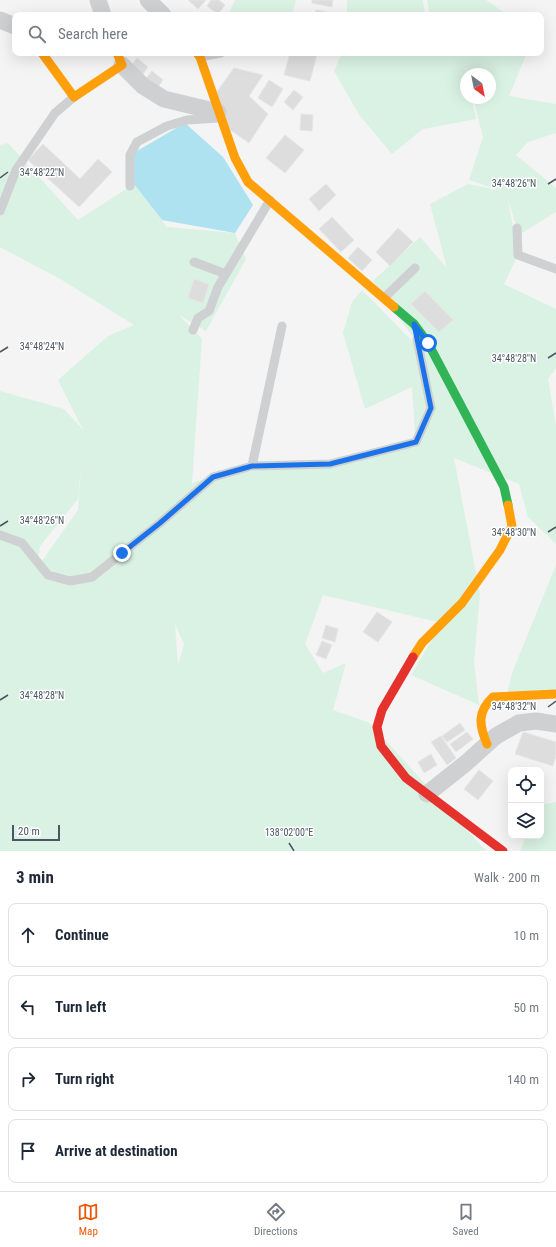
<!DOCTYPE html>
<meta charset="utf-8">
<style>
:root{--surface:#fff;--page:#f2f2f3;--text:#1f2937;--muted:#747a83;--line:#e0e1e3;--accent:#ea580c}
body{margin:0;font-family:"Roboto Condensed",sans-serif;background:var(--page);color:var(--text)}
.controls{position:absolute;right:12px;bottom:12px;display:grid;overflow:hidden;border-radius:8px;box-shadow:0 4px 16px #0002}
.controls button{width:36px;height:36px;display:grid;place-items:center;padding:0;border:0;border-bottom:1px solid var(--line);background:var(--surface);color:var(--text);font:20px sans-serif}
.compass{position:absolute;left:460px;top:68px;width:36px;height:36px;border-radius:50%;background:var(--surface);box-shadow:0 4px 16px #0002;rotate:148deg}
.scale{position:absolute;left:12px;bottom:10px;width:48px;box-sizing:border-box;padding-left:4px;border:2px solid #4a5661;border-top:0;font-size:11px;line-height:14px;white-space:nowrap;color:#4a5661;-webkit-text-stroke:3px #fff;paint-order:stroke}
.stop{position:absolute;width:12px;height:12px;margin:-9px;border:3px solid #1a73e8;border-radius:50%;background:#fff}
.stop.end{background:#1a73e8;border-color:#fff;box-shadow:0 1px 4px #0008}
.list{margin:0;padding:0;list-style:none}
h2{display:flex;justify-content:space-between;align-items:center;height:52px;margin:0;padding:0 16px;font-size:17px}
h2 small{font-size:13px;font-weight:400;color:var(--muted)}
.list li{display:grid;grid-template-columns:26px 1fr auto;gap:12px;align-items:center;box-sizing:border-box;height:64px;margin:0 8px 8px;padding:0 8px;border:1px solid var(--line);border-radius:8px}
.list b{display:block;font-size:15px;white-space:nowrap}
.list em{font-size:13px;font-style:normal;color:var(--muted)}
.icon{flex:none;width:22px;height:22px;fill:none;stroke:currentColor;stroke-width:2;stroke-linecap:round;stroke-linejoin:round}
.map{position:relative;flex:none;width:556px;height:851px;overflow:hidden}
.search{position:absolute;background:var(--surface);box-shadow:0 4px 16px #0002;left:12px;right:12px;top:12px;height:44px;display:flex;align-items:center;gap:10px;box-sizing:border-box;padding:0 14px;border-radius:8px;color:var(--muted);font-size:15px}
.sheet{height:340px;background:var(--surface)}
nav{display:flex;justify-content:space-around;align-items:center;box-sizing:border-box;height:56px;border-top:1px solid var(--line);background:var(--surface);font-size:11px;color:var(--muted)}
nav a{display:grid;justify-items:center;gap:2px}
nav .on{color:var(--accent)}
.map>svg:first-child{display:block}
.green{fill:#d9f2e3;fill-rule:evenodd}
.water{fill:#aee2f0}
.building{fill:#ddddde;stroke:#e5e6e7}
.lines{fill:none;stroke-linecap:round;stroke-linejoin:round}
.lane{stroke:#ced0d2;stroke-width:9}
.street{stroke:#ced0d2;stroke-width:17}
.fast{stroke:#30b455;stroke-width:9}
.slow{stroke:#ff9f0a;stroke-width:9}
.jam{stroke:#e5322d;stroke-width:9}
.route{stroke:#1a73e8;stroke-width:5}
.ticks{fill:none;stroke:#4a5661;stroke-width:1.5}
.ticks-label{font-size:10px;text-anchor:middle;fill:#4a5661;stroke:#fff;stroke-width:3;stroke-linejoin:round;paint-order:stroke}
</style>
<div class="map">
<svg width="556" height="851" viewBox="0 0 556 851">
<rect width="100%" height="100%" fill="#f4f4f4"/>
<!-- green -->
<path class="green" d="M235,0h61l-4,15h-64z
M347,0h76l2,15h-78z
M427,0h59l22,15h-78z
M342,53h119l1,2v-2h65l-18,43 47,8v29l-28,9 -12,13 40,33v24l-37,23 -11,-36 10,56 -14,29 52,25v59l-8,11 8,46v119l-28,-27 -9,-33 -65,-26 26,136 -6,68 5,43 -68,-30 31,-52 -119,-28 -18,49 18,29 23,-10 -13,47 37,13 116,128h-486v-460l64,18 19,21 -25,-50 50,-44 26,-11 -72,-45 -62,-33v-102l8,-2 70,77 56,-36 33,43 68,6 11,26 -40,72 -27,-16 23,24 -10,144 16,-5 208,-31 -4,-60 -47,22 -22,-76 9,-31 10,-12 63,64 -52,-73 47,-44 27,31 -17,-64 38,-20 34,7 -33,-11 14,-43 -10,-39h17v-24h-22l-3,-12 2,12 -1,24h6l4,21 -53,10 -31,25 -32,-38 -26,-45zM81,466l-3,44 -41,58 3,-22 38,-47zM175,624l9,20 -6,21 -3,-40z
M556,565v129l-49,1 5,-22z
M556,802v49h-36l6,-15h15v-31z"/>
<!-- water -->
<path class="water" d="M185,123l38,34 30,48 -18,28 -73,-13 -28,-36 -4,-29z"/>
<!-- building -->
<path class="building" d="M188,0h18l-8,9z
M211,0h8l6,5 -7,9 -11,-8z
M312,0h21l-1,7 -20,-4z
M316,10l20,4v1h-21z
M290,53l27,1 -7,27 -26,-6z
M137,58l11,9 -7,10 -12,-9z
M234,68l29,7 -14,21 19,18 -19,29 -20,-14 -13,-36z
M152,71l11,9 -7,10 -12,-9z
M269,80l14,9 -11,18 -14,-9z
M294,90l9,7 -10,13 -9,-8z
M301,114l12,1 -1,16 -12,-1z
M285,135l19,15 -19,23 -19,-15z
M43,144l37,35 18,-20 14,13 -33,35 -51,-47z
M326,184l10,11 -17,16 -10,-12z
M332,217l22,23 -13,12 -22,-23z
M398,228l15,14 -23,24 -14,-14z
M358,247l14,13 -10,11 -14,-13z
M194,279l15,5 -6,19 -15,-5z
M425,291l28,29 -14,12 -28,-28z
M377,612l15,10 -14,20 -15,-10z
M326,625l12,4 -3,13 -13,-4z
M322,641l10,4 -6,14 -10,-4z
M460,723l5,7 -18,12 -5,-6z
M467,732l6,7 -17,13 -6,-8z
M523,732l33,10v14l-3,10 -38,-12z
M441,736l15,22 -9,7 -16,-23z
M431,754l6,11 -13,8 -6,-11z
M479,770l14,11 -15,19 -14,-11z"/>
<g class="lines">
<!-- lane -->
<path class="lane" d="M200,57l21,-4
M130,186v-31l7,-13 30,-16 20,-6 32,-2
M0,211l16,-41 39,-57 19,-16
M517,228l1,27 38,14
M194,262l32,12
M384,298l31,-30
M282,326l-30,140 78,-2 86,-22 15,-34 -14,-69
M193,330l5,-12 11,-7 9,-24 52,-87
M0,535l22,8 26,32 22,6 22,-4 68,-54 53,-46 39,-11"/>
<!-- street -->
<path class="street" d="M98,0l5,15
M148,0l15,15
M0,20l15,6
M122,65l21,21 21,13 54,13
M427,794l39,-31 30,-27 23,-13 17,-2 20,3"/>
<!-- fast -->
<path class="fast" d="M394,307l20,17 14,19 76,144 4,18"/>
<!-- slow -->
<path class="slow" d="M42,53l32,44 48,-32 -5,-12
M197,53l3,4 35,101 13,24 146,125
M413,657l9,-14 40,-40 38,-53 12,-24 -4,-21
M487,744c-8,-19 -10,-32 6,-47l63,-3"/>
<!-- jam -->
<path class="jam" d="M413,657l-31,53 -5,17 4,19 25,32 97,73"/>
</g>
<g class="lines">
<!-- route -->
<path class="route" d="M122,553l38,-30 53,-46 39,-11 78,-2 86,-22 15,-34 -17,-84 14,19"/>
</g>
<!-- ticks -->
<path class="ticks" d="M0,178l8,-6M548,184l8,-5M0,352l8,-5M548,358l8,-5M0,526l8,-5M548,532l8,-5M0,700l8,-5M548,707l8,-6M289,843l5,8"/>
<g class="ticks-label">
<text x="42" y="176">34°48'22"N</text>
<text x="514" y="187">34°48'26"N</text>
<text x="42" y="350">34°48'24"N</text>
<text x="514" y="362">34°48'28"N</text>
<text x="42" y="524">34°48'26"N</text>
<text x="514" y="536">34°48'30"N</text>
<text x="42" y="699">34°48'28"N</text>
<text x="514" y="710">34°48'32"N</text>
<text x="289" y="836">138°02'00"E</text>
</g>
</svg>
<div class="controls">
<button><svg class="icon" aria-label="locate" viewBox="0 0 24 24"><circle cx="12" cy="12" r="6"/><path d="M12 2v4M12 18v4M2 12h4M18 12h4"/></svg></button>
<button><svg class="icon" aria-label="layers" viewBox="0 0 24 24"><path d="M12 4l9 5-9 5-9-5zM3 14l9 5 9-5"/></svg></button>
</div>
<svg class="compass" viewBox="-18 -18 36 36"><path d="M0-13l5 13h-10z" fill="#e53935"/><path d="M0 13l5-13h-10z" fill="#747a83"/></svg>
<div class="scale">20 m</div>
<div class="stop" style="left:428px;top:343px"></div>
<div class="stop end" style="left:122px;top:553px"></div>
<div class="search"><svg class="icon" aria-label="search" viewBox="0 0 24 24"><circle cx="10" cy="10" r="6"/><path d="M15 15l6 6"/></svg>Search here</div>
</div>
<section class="sheet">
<h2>3 min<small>Walk · 200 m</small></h2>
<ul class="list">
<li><svg class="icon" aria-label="ahead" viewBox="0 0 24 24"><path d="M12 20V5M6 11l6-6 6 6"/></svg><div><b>Continue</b></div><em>10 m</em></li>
<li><svg class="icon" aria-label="left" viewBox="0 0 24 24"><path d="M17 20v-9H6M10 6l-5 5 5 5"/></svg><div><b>Turn left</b></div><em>50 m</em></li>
<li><svg class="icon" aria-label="right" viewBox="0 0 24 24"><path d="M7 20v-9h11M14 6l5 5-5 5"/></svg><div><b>Turn right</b></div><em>140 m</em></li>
<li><svg class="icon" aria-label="arrive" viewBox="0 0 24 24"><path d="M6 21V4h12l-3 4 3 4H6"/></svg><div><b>Arrive at destination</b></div></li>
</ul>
</section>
<nav>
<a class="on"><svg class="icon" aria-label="map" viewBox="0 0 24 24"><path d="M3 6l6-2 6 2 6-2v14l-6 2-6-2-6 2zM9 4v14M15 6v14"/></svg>Map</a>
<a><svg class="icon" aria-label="directions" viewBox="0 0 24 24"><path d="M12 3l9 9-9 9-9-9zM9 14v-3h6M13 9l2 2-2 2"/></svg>Directions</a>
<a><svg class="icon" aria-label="saved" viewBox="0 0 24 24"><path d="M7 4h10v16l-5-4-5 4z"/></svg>Saved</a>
</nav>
